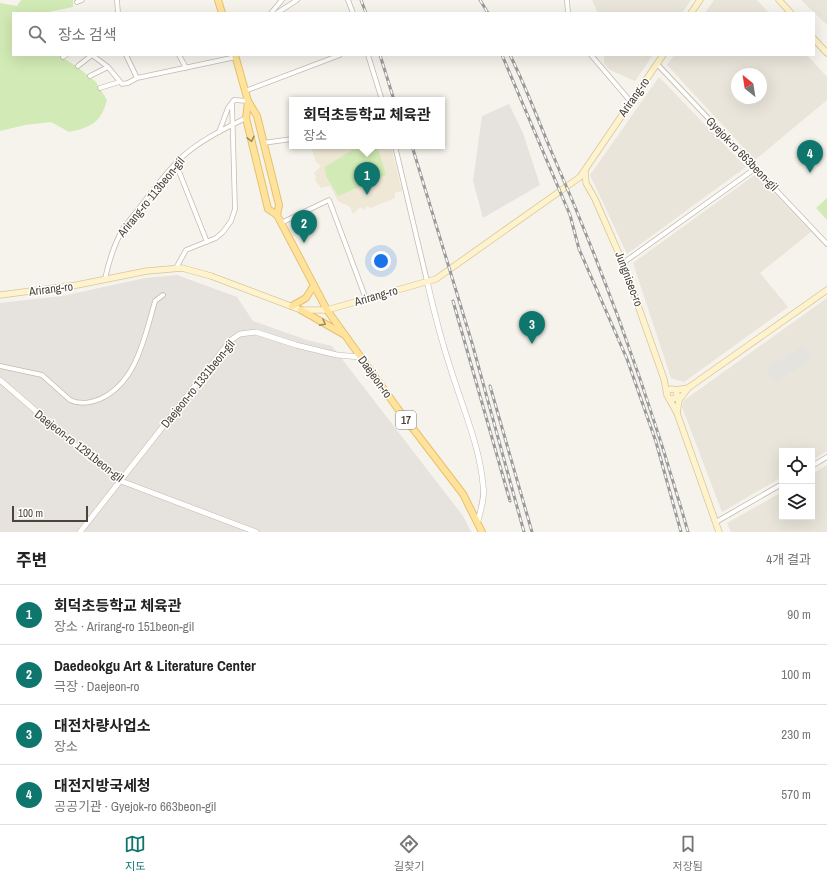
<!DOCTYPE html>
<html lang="ko">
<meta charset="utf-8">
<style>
:root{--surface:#fff;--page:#f6f6f6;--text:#222;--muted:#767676;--line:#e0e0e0;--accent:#0f766e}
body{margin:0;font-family:"Archivo Narrow","Noto Sans KR",sans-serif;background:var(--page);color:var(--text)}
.controls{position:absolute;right:12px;bottom:12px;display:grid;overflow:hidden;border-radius:0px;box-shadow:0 4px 16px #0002}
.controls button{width:36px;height:36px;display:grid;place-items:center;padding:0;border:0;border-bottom:1px solid var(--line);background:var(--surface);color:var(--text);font:20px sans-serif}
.compass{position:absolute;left:731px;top:68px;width:36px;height:36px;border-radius:50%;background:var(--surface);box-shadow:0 4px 16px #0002;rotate:330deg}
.scale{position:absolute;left:12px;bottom:10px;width:76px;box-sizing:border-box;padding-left:4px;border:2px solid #4b4439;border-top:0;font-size:11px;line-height:14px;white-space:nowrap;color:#4b4439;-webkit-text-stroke:3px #fff;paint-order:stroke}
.you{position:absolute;left:381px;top:261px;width:14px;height:14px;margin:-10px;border:3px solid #fff;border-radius:50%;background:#1a73e8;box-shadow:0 0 0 6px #1a73e833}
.badge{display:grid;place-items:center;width:26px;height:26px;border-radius:50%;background:var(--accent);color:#fff;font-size:13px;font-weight:700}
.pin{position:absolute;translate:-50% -33px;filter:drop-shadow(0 1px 2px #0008)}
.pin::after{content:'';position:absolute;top:21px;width:14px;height:12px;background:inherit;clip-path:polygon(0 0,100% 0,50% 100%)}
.popup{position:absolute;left:289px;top:97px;width:156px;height:52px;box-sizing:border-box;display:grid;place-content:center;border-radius:0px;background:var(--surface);filter:drop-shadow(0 1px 3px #0005);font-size:13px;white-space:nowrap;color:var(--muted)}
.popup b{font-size:15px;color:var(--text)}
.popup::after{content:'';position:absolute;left:50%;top:100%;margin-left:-8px;border:8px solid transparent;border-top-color:var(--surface)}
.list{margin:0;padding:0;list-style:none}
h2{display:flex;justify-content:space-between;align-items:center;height:52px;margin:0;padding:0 16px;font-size:17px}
h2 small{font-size:13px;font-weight:400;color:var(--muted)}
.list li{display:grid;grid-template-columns:26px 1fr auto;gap:12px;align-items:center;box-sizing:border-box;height:60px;padding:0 16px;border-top:1px solid var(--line)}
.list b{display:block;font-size:15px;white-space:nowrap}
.list p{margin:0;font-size:13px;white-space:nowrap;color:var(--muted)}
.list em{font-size:13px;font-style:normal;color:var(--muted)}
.icon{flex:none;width:22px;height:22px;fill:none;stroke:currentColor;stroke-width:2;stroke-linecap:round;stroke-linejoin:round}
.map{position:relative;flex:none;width:827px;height:532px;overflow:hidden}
.search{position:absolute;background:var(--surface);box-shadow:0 4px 16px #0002;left:12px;right:12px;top:12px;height:44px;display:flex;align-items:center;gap:10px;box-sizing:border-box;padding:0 14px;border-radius:0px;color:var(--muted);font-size:15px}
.sheet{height:292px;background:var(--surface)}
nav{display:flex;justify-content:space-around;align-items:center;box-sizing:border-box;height:56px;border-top:1px solid var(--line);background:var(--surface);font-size:11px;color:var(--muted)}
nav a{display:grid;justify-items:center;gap:2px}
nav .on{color:var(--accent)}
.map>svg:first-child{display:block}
.residential{fill:#eae5da;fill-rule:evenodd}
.industrial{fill:#e6e2dd}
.education{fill:#efe8d6}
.green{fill:#d2eab5}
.parking{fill:#e5e3e0}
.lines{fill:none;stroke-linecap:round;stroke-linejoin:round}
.minor-casing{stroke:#c2bbae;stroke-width:5.5}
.tertiary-casing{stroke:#c2bbae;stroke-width:6}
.secondary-casing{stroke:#d6c79b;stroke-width:7}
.primary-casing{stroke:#e6c16a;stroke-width:8}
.minor{stroke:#fff;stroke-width:4}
.tertiary{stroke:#fff;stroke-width:5}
.secondary{stroke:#fff3cd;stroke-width:5.5}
.primary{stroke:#ffe39c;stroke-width:6}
.rail-casing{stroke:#9a9a9a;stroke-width:3}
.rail{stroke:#fff;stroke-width:1.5;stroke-dasharray:4.5;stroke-linecap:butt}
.oneway{stroke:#9c8c66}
.labels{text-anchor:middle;stroke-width:3;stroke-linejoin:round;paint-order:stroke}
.shield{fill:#fff;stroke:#817c74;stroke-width:1}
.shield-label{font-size:11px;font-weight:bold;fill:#4b4439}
.street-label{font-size:12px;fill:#4b4439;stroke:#fff}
</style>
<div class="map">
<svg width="827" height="532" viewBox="0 0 827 532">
<rect width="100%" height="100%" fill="#f6f3ec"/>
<!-- residential -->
<path class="residential" d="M592,0h99l-9,13h-84z
M714,0h43l12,13h-64z
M801,0h26v25z
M604,55h49l-18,26 -25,-11 -6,-6z
M674,55h133l20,22v23l-72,60 -88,-95zM737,74h24v24h-24z
M659,77l87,90 -119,87 -37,-79z
M756,174l55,58 -51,41 28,34 -104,75 -13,-4 -38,-115z
M827,298v153l-15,9v-9h-30v26l-60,35 -40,-105 1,-6z
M827,465v67h-96l-4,-9 55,-31v25h30v-43z"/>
<!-- industrial -->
<path class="industrial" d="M509,104l14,29 17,52 -57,33 -10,-37 9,-65z
M177,275l60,22 16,24 54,19 25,6 131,170 8,16h-471v-229l62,-7 83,-18z"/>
<!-- education -->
<path class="education" d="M311,146h80l11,45 -7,2v5l-24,10 -4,-2 -2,4 -5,-3 -7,7 -3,-7 -12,-6 -8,-15 -9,2 -6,-8 1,-4 -2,-3 7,-7 -5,-4z"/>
<!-- green -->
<path class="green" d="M21,0h52v7l-29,6h-31v42h45l18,11 20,16 11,18c-6,23 -16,27 -38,32l-18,-10 -26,3 -25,6v-128l17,3z
M359,146h18l9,29 -48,21 -12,-20 -1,-9z
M827,198v22l-11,-12z"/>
<!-- parking -->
<path class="parking" d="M803,346l9,14 -37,23 -9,-15z"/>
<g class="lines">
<!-- minor casing -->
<g class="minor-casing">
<path id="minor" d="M117,0l1,13
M348,0l5,13
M567,0l1,13
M77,2l5,-2
M271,13l11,-13
M277,13l20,-13
M92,55l16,12 14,17 6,-1 9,-5
M126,55l11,23 99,-21
M179,55l7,13
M368,55l14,45
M591,55l40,47
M63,57l3,-2
M657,64l170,180
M78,66l14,-11
M90,76l18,-9
M100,88l19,-6
M245,91l95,-36
M219,132l9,-24 6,-8 14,1
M263,143l29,-4
M395,146l32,135
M176,164l31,78
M281,223l48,-23 37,99
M623,263l133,-95
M176,268l10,-18 30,-12 7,-6 8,-11 4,-12 -3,-106
M105,279c4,-19 9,-35 19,-52 18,-21 37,-50 57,-69 18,-17 43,-29 65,-40
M0,366l42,9 28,25c10,5 20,3 30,-1 36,-16 44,-60 54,-94l1,-4 8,-6
M812,466l15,-9
M716,522l66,-38"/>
</g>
<!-- tertiary casing -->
<g class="tertiary-casing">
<path id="tertiary" d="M427,281c7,31 15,62 25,92 11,35 28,75 31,112 2,12 -2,24 -5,36
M0,380l75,65 46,36 135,51
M80,532l151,-192 9,-6 16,-2 40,13 41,10 23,2"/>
</g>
<!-- secondary casing -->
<g class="secondary-casing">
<path id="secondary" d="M779,0l12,13
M691,13l9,-13
M814,39l13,14
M585,171l1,12 9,16 28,64 41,116 3,16 10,18 42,119
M0,295l77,-10 70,-14 35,-3 29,8 90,34h26l109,-31 144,-102 83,-122
M667 394a5 5 0 1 1 10 0a5 5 0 1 1-10 0Z
M675,390l13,-2 139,-98
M677,413l2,-13 9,-12"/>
</g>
<!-- primary casing -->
<g class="primary-casing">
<path id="primary" d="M218,0l4,13
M235,55l13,46 9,15 22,89 -2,10
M248,101l-2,17 22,91 9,6 50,95 71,99 65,85 19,38
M292,306l14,-8 8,-13
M301,310l42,24"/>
</g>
<!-- minor -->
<use href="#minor" class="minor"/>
<!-- tertiary -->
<use href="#tertiary" class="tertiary"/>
<!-- secondary -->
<use href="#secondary" class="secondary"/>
<!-- primary -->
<use href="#primary" class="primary"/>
<!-- rail casing -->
<g class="rail-casing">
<path id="rail" d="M361,0l5,13
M480,0l8,13
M380,55l14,45
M502,55l68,160 9,34 48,110 29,83 25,90
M510,55c16,32 28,65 42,98 54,123 99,249 136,379
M412,146l60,197 52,189
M453,301l57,200
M490,386l42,146"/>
</g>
<!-- rail -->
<use href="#rail" class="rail"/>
</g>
<!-- one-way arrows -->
<defs><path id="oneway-chevron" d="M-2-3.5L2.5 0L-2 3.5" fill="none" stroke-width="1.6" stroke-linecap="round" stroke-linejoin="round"/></defs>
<g class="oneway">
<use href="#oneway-chevron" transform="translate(251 139) rotate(77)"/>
<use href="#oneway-chevron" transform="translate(323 323) rotate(29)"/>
</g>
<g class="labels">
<!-- shield labels -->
<rect class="shield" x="396" y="411" width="20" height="18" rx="3"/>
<g class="shield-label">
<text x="406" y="424">17</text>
</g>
<!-- street labels -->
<g class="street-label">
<text transform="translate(634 97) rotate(-55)" y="4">Arirang-ro</text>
<text transform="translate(742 154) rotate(46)" y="4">Gyejok-ro 663beon-gil</text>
<text transform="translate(151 197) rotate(-51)" y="4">Arirang-ro 113beon-gil</text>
<text transform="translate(629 279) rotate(69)" y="4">Jungniseo-ro</text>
<text transform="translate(51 289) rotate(-7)" y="4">Arirang-ro</text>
<text transform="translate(376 296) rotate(-16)" y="4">Arirang-ro</text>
<text transform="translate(375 377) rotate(54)" y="4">Daejeon-ro</text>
<text transform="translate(198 384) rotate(-51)" y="4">Daejeon-ro 1331beon-gil</text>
<text transform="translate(79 446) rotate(38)" y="4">Daejeon-ro 1291beon-gil</text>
</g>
</g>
</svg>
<div class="controls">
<button><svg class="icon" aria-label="locate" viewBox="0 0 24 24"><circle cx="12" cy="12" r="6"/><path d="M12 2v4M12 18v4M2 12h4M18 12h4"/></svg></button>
<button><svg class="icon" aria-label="layers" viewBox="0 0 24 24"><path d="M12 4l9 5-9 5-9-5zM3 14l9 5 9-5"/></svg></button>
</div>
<svg class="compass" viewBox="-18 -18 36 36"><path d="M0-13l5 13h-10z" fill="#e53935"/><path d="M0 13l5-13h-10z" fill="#767676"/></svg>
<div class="scale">100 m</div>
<div class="you"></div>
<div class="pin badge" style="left:367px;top:195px">1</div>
<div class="popup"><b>회덕초등학교 체육관</b>장소</div>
<div class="pin badge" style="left:304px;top:243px">2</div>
<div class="pin badge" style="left:532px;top:344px">3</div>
<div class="pin badge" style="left:810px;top:173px">4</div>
<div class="search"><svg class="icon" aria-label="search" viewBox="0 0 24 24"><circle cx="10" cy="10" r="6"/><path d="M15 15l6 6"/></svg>장소 검색</div>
</div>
<section class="sheet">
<h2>주변<small>4개 결과</small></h2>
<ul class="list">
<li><span class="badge">1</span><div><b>회덕초등학교 체육관</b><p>장소 · Arirang-ro 151beon-gil</p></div><em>90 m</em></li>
<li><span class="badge">2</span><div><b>Daedeokgu Art &amp; Literature Center</b><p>극장 · Daejeon-ro</p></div><em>100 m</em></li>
<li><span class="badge">3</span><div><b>대전차량사업소</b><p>장소</p></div><em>230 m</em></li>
<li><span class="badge">4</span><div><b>대전지방국세청</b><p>공공기관 · Gyejok-ro 663beon-gil</p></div><em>570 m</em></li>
</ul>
</section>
<nav>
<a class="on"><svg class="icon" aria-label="map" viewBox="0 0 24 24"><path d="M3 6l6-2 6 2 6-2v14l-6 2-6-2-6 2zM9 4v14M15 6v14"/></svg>지도</a>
<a><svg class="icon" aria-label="directions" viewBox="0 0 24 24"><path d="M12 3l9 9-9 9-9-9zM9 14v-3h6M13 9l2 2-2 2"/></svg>길찾기</a>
<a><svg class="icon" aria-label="saved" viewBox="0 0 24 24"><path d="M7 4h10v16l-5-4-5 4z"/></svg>저장됨</a>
</nav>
